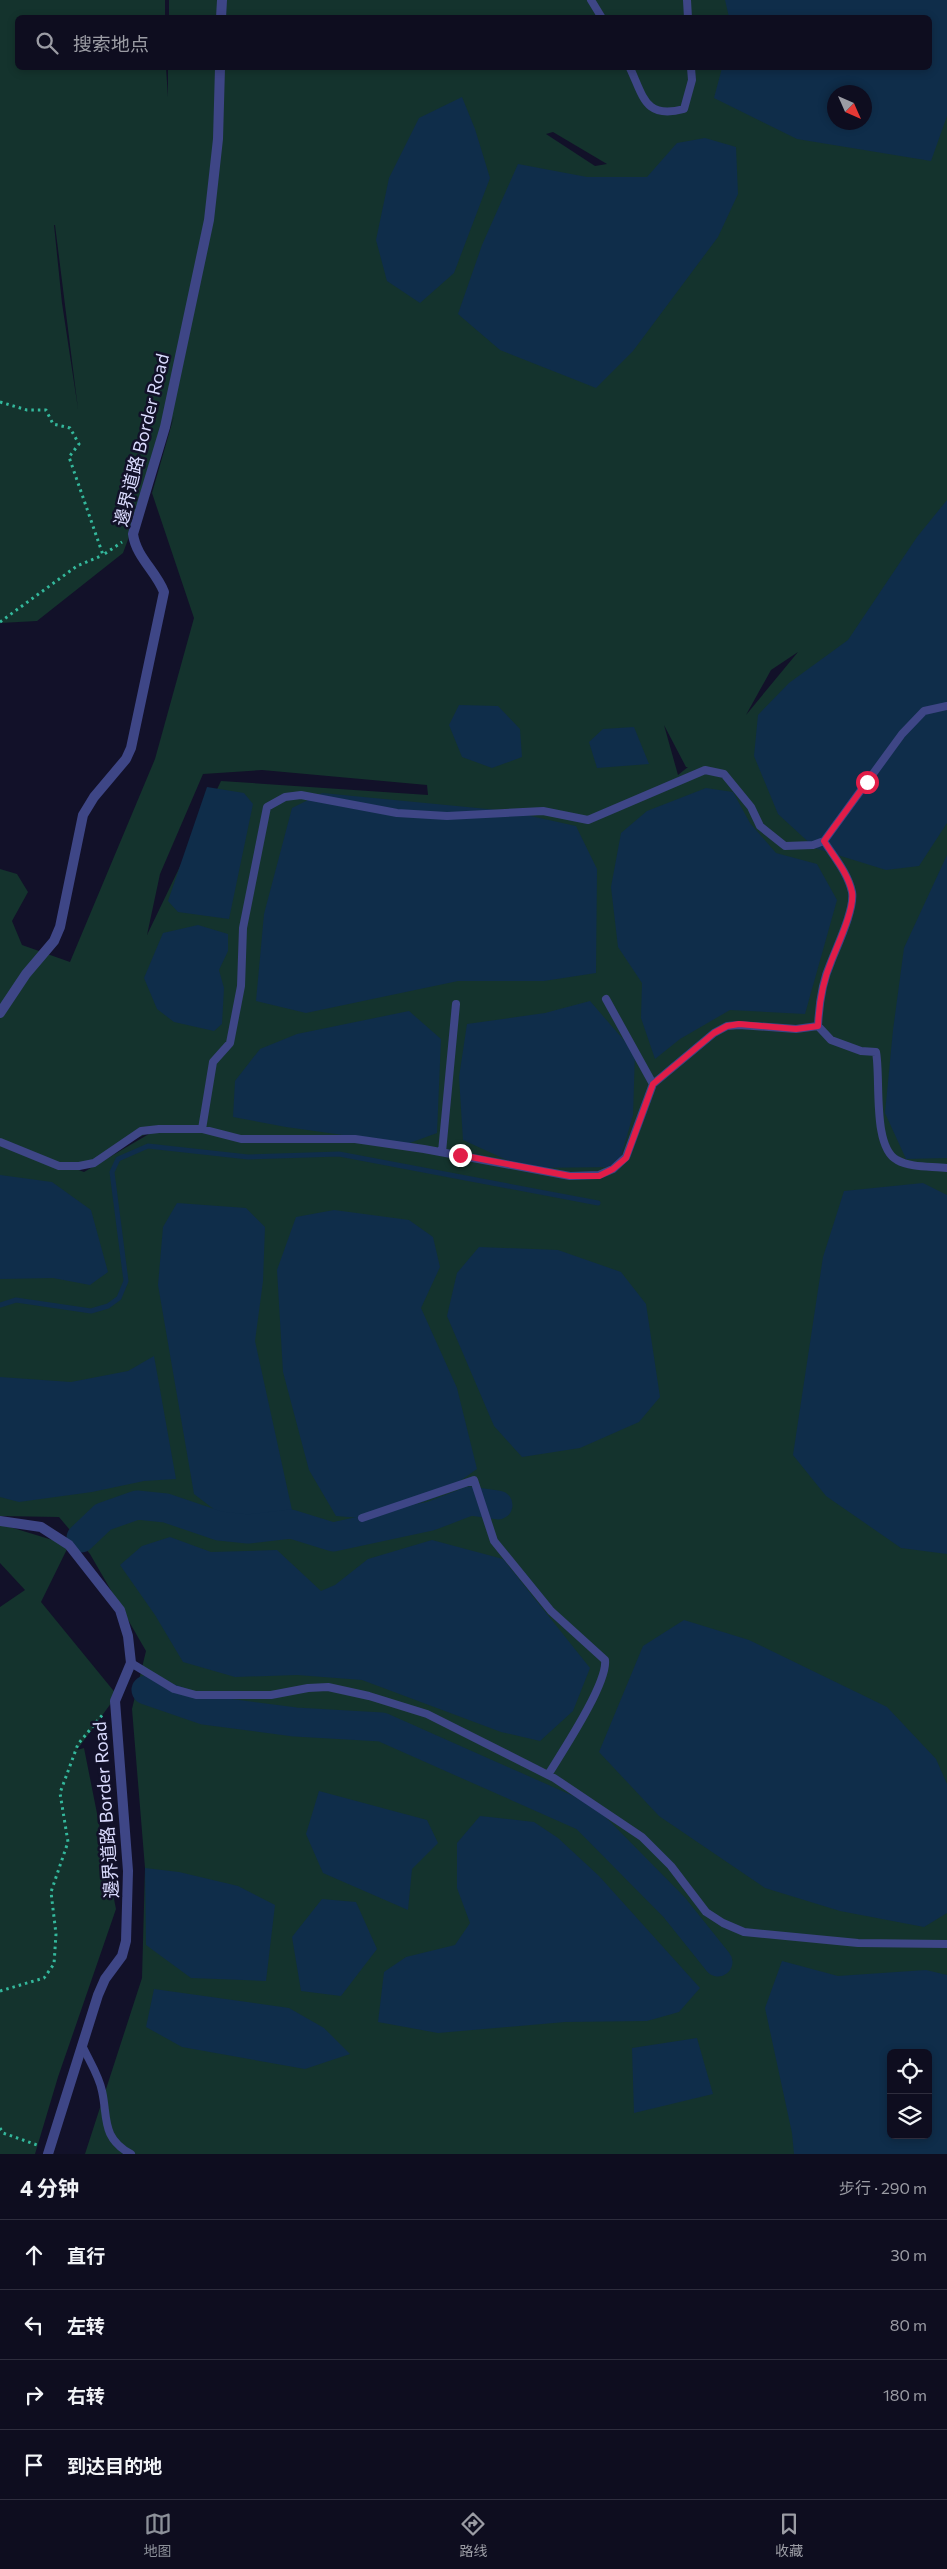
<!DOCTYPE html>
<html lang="zh">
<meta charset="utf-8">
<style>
:root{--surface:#0e0d1f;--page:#171628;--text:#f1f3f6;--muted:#9b9ca4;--line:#2e2d3d;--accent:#8c9099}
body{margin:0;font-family:Commissioner,"Noto Sans SC",sans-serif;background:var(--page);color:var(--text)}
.controls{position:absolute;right:15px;bottom:15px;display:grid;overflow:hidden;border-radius:8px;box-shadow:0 2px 8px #0003}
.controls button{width:45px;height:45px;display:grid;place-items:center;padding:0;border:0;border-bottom:1px solid var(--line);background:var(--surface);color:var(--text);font:25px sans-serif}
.compass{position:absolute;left:827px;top:85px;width:45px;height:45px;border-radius:50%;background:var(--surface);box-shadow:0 2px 8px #0003;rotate:135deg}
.stop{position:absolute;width:15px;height:15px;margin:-11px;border:4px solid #e11d48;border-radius:50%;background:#fff}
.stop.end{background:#e11d48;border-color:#fff;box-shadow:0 1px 5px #0008}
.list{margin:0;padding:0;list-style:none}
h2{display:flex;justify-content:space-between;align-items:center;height:65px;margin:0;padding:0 20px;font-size:21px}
h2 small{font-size:16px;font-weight:400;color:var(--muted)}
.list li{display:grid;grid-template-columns:32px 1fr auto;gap:15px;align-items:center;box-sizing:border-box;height:70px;padding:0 20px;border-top:1px solid var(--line)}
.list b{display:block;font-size:19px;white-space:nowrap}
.list em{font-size:16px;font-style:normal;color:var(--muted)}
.icon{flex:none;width:28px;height:28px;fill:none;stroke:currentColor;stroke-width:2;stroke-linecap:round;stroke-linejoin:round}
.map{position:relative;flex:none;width:947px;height:2154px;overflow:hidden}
.search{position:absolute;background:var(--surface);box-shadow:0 2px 8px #0003;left:15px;right:15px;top:15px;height:55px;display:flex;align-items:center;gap:12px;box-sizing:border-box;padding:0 18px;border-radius:8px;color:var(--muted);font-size:19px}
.sheet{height:345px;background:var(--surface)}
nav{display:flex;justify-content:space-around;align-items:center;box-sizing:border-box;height:70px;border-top:1px solid var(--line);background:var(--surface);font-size:14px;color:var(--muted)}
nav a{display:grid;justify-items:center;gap:2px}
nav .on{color:var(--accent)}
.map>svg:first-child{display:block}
.green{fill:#14332d;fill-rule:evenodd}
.water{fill:#0f2d4a;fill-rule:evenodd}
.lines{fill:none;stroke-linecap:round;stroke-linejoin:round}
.stream{stroke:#0f2d4a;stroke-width:5}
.river{stroke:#0f2d4a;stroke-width:29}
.path{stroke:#34b89c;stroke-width:3;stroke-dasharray:2.5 4;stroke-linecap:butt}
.service{stroke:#3e4686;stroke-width:8}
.minor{stroke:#3e4686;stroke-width:10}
.route{stroke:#e11d48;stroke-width:6}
.labels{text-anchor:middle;stroke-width:5;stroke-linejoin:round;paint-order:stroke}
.street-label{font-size:18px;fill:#dadbfe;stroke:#121129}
</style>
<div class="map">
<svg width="947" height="2154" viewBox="0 0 947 2154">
<rect width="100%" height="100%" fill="#121129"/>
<!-- green -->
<path class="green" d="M0,0h165v17l-147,1v50h148l2,29v-29h762v-50h-761v-18h778v2154h-862l57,-176 3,-110 -13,-159 14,-58 -56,-97 -31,-37 -59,-1v-647l17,5 11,18 -16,29 10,24 48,17 85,-203 39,-141 -42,-125 22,-77 -51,137 -86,68 -37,2zM834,92h30v30h-30zM553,132l54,32 -12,2 -49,-32zM54,225h1l23,184 -16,-106zM798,652l-52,63 25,-45zM664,725l22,42h2l-10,8zM262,770l165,15 1,10 -207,-14 -74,154 13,-61 43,-100zM154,1131l-70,41 -19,-7 29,-2 22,-16zM891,2053h37v82h-37z
M0,1524l69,21 -28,57 76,93 -40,55 7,-2 32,161 -58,168 -23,77h-35v-547l25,-17 -25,-27z"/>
<!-- water -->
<path class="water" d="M725,0h222v116l-16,45 -134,-22 -83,-41 8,-30h208v-50l-201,-1zM834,92h30v30h-30z
M462,97l13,32 15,49 -36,95 -34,30 -33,-22 -11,-41 13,-62 30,-60z
M705,138l31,9 2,47 -20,43 -85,114 -37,37 -96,-38 -42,-36 24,-69 36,-81 69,13h60l30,-34z
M947,500v323l-28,43 -33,4 -71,-22 -37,-34 -24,-58 4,-41 31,-32 59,-43 69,-103z
M459,705l39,1 22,23 2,28 -30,11 -30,-11 -13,-32z
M634,727l15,37 -52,4 -8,-26 14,-13z
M207,787l37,6 9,11 -24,115 -51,-7 -10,-11z
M706,788l27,4 17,31 26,30 41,11 20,36 -32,114 -75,-4 -50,29 -25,20 -14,-41 1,-35 -24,-36 -7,-60 10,-54 26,-22z
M322,793l186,18 68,15 21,43 -1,104 -52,8h-86l-152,32 -50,-12 8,-87 28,-106z
M947,855v303l-41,1 -21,-46 8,-83 11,-82z
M198,925l30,9v17l-9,19 5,18 -2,36 -8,7 -40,-9 -17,-13 -13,-31 19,-45z
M590,1001l45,52 -2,62 -15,52 -94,1 -61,-28 -4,-63 8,-53 78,-11z
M409,1011l32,28 -4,94 -30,11 -121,-17 -53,-10 2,-36 25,-32 37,-15z
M0,1175l52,7 39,28 17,62 -18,13 -37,-7 -53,1z
M923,1183l24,12v359l-46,-6 -75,-52 -33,-41 30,-198 21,-66z
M177,1203l69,5 19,19 -2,54 -8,60 37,169 -64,10 -34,-26 -36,-209 5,-58z
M334,1210l75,10 24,17 7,30 -19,41 36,80 20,81 -40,28 -63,22 -38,-3 -27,-46 -26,-98 -6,-102 19,-53z
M479,1247l79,3 63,22 25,32 14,93 -21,25 -59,26 -58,9 -28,-31 -47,-110 10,-43z
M154,1356l22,123 -32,2 -52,11 -73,10 -19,-5v-120l71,5 57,-11z
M170,1537l41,15 66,-2 44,41 14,-6 33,-26 64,-19 71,19 87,109 -17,43 -33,30 -39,-9 -139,-52 -65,-5 -62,2 -52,-15 -28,-47 -35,-50 22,-19z
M684,1620l65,20 138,67 49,52 11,25v129l-23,14 -84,-16 -75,-23 -106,-72 -60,-64 44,-106z
M319,1791l108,29 11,23 -26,26 -4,41 -85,-37 -17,-39z
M480,1816l54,6 24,16 41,38 101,112 -21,24 -32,9 -82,1 -127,11 -60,-11 6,-50 22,-15 49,-12 15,-22 -13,-35v-45z
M145,1868l34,4 59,14 37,19 -9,76 -75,-3 -45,-33z
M322,1899l34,3 21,47 -36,47 -40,-5 -9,-54z
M782,1961l56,15 88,-6 21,5v179h-153l-2,-21 -27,-125zM891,2053h37v82h-37z
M154,1989l135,19 35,20 26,26 -45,15 -123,-22 -36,-20z
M697,2038l16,56 -79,19 -2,-65z"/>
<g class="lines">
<!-- stream -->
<path class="stream" d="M0,1305l16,-5 75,11 17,-5 11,-8 7,-17 -14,-109 6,-13 30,-13 100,11 91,-3 259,49"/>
<!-- river -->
<path class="river" d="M81,1538l22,-21 34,-12 29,3 53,18 29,3 43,-5 42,13 98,-21 39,-15 28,4
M146,1690l58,20 91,12 87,5 203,90 89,90 44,55"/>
<!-- path -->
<path class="path" d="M0,402l27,8h19l7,14 17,4 9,16 -10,13 34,98 19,-13
M0,622l77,-56 26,-11
M0,1991l44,-13 10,-14 2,-30 -5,-42 17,-50 -8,-49 18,-49 26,-31
M0,2128l3,5 37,13"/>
<!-- service -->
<path class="service" d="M591,0l11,18
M687,0l1,18
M630,68c14,30 15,51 54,41l8,-29 -1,-12
M606,999l47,85
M818,1026c1,-22 4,-44 13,-64 6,-16 24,-53 21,-70 -4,-19 -18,-35 -28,-51
M202,1129l11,-67 17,-19 11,-57 2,-58 24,-121 18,-10 16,-2 96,18 50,3 96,-5 45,9 117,-50 19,4 27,33 9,19 25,20 28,-1 11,-4 78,-107 22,-23 23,-5
M0,1142l59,24h20l15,-3 47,-32 18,-2h43l39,10h114l69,10 146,27 29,-1 14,-6 13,-12 27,-73 61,-51 13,-7 12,-1 57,4 22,-3 13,14 30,11 15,1c5,26 -4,95 21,108 14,8 34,6 50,8
M442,1152l14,-148
M362,1518l112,-38 20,61 57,70 54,49c3,23 -43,92 -57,115
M131,1663l43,26 22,6h75l37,-7 20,-1 41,9 58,18 127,64 88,59 29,29 35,46 17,11 21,9 114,11 89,1
M82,2045c6,14 17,30 20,46 6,26 -1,47 29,63"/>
<!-- minor -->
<path class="minor" d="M221,18l1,-18
M0,1013l26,-39 28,-33 6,-14 23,-112 11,-18 32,-38 5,-11 33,-156c-8,-21 -28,-35 -31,-58l32,-107 44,-207 9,-81 2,-71
M0,1521l41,6 28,18 51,65 8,26 3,27 -16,38 13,170 -2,70 -4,15 -17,23 -7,16 -50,159"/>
</g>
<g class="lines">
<!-- route -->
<path class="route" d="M460,1155l110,21h29l14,-7 13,-11 27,-74 61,-51 13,-7 12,-2 57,5 22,-3c1,-22 4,-43 13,-64 6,-16 24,-53 21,-70 -4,-19 -18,-35 -28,-51l43,-59"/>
</g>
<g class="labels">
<!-- street labels -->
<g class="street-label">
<text transform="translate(142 440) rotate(-76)" y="6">邊界道路 Border Road</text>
<text transform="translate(106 1810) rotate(-94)" y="6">邊界道路 Border Road</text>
</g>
</g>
</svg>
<div class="controls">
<button><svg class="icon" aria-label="locate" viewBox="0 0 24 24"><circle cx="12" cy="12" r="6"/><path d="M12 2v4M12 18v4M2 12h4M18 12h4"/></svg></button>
<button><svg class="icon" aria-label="layers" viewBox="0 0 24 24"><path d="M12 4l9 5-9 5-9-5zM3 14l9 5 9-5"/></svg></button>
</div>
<svg class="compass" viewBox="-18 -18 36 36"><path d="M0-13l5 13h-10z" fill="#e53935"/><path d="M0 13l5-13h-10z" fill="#9b9ca4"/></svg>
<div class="stop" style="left:867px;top:782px"></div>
<div class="stop end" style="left:460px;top:1155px"></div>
<div class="search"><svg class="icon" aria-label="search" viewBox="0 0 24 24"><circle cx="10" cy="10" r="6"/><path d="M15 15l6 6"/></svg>搜索地点</div>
</div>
<section class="sheet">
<h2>4 分钟<small>步行 · 290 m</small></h2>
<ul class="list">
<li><svg class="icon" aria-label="ahead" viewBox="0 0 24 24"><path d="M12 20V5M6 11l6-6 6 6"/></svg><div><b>直行</b></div><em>30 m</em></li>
<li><svg class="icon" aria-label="left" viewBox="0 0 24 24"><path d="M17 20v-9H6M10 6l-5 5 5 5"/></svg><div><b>左转</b></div><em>80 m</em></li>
<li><svg class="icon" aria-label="right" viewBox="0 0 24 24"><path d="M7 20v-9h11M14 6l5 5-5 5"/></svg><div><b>右转</b></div><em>180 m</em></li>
<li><svg class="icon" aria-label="arrive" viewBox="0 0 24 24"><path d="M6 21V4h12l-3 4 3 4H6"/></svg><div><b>到达目的地</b></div></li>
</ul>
</section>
<nav>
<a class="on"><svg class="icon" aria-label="map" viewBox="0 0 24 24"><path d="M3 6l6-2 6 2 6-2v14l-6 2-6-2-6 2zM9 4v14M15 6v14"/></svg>地图</a>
<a><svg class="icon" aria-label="directions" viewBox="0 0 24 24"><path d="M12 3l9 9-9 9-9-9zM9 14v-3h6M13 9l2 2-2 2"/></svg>路线</a>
<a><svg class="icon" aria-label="saved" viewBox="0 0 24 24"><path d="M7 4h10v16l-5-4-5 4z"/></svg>收藏</a>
</nav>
